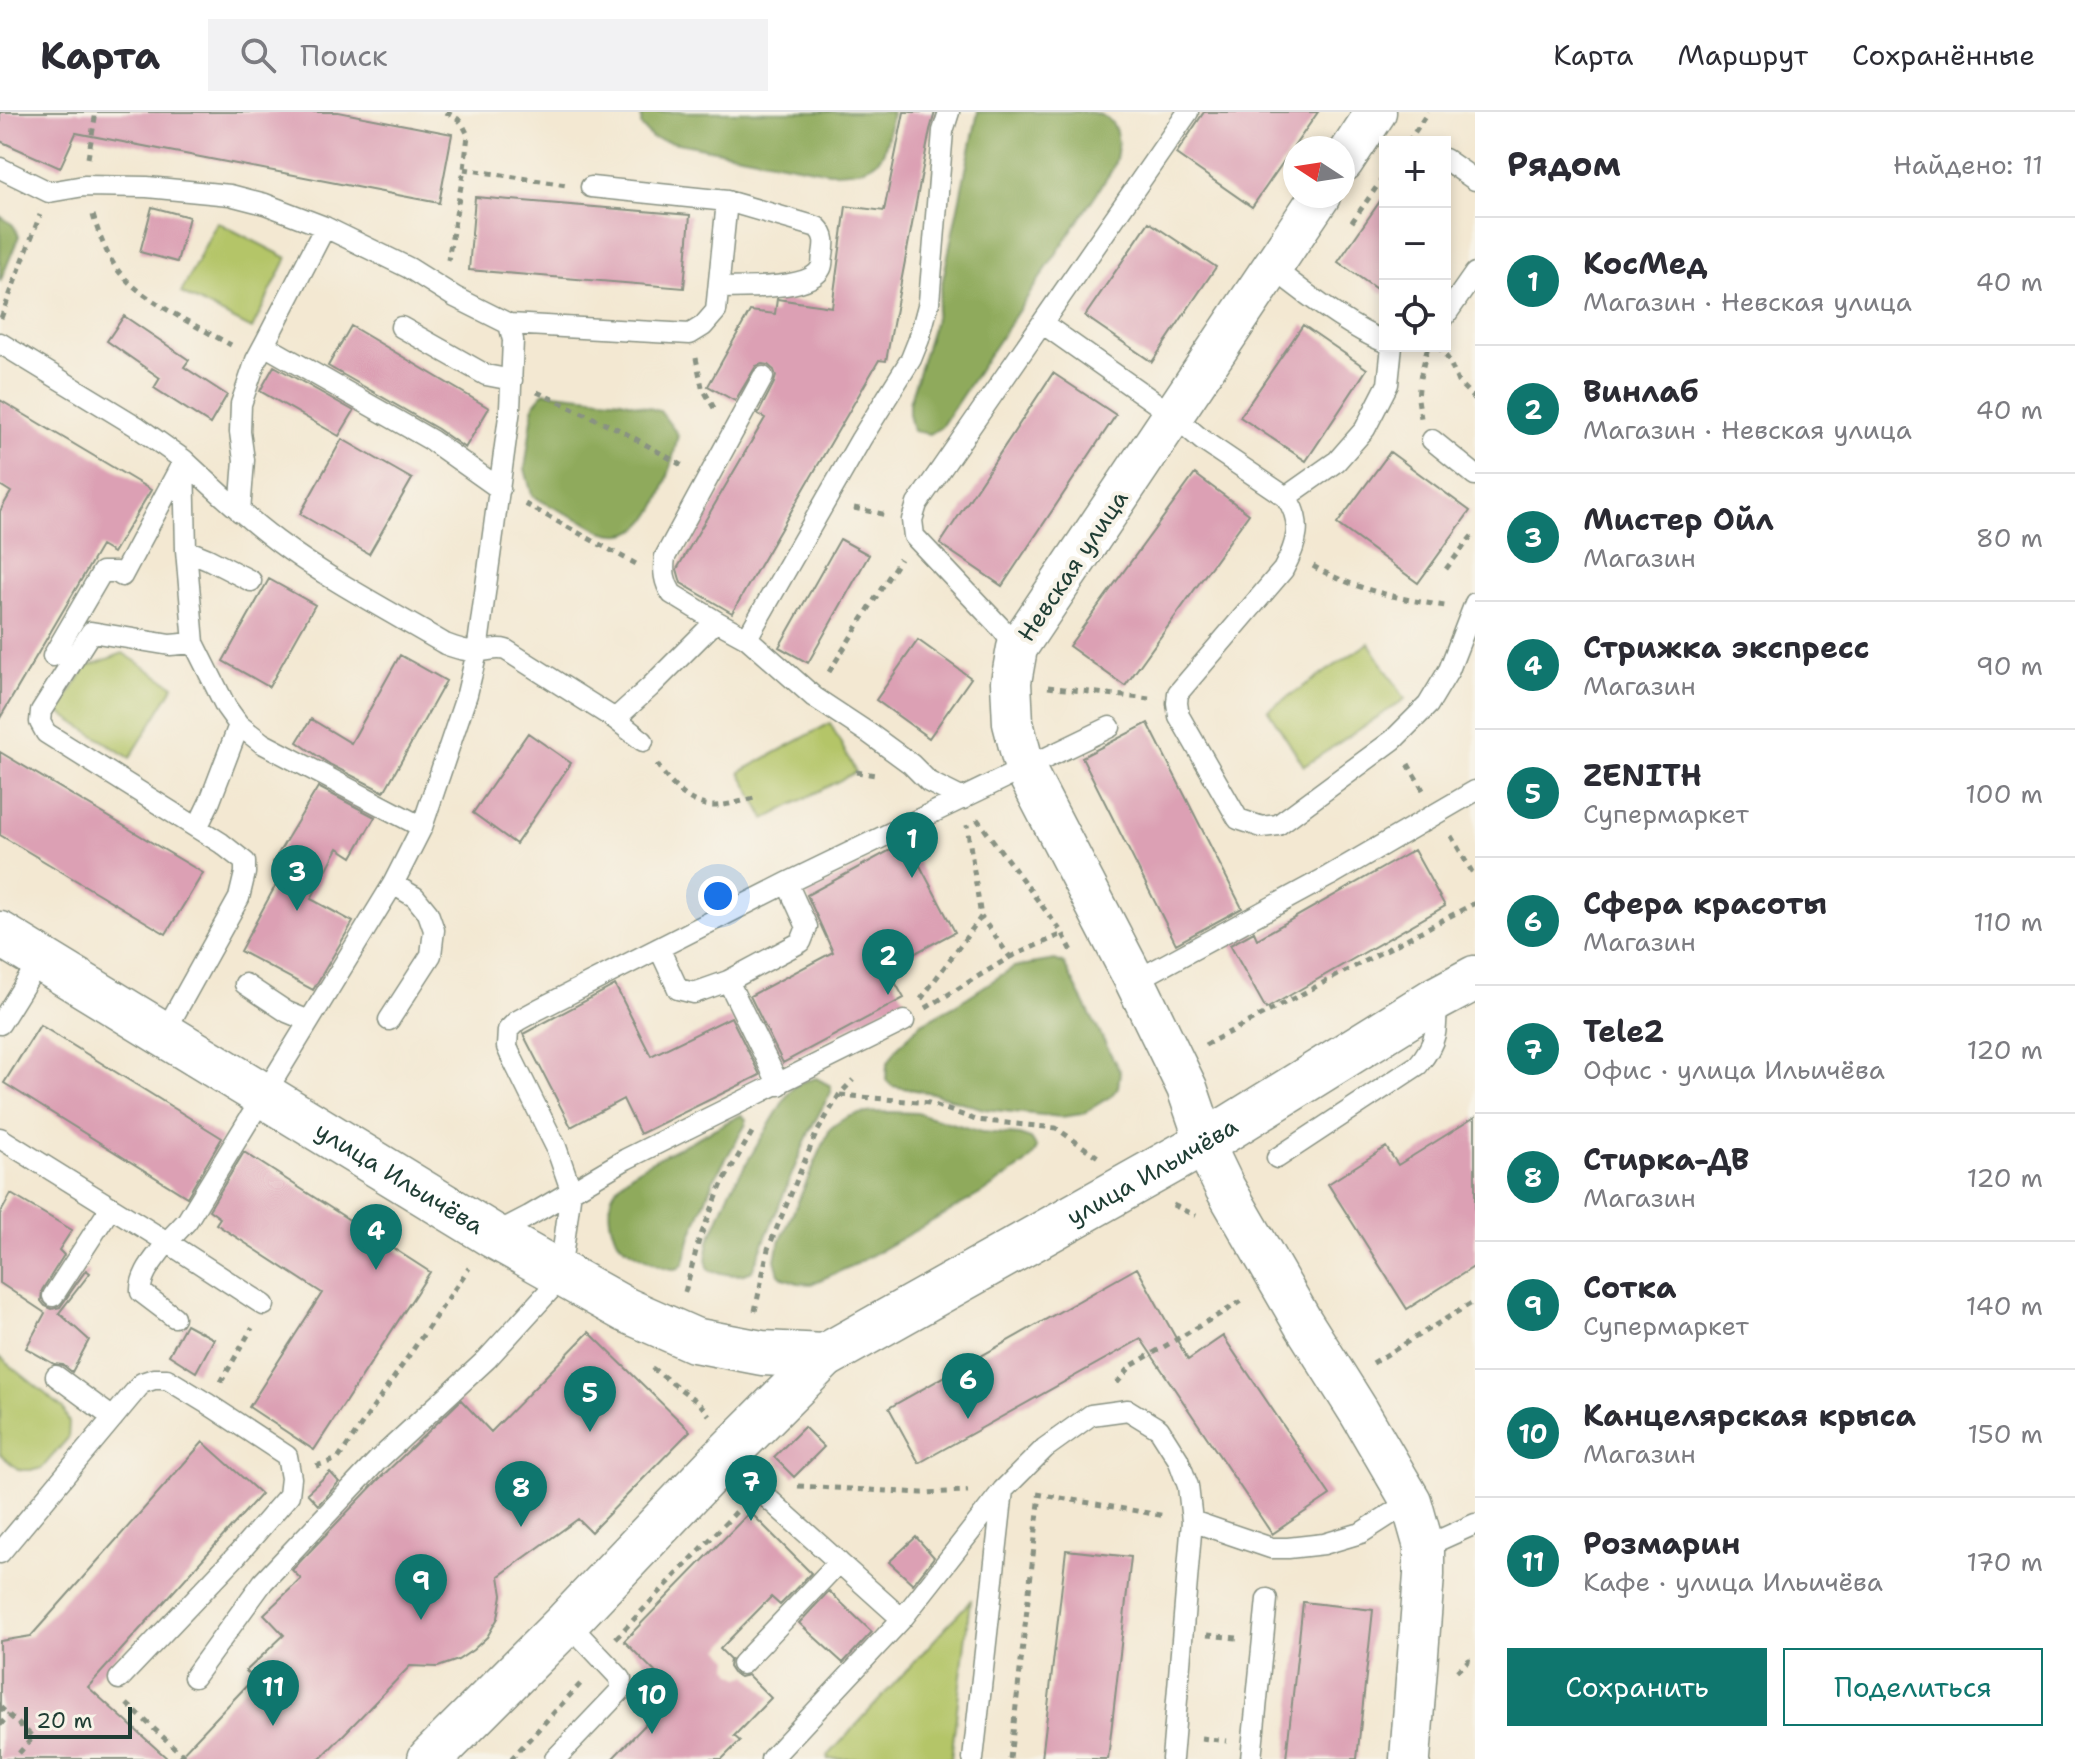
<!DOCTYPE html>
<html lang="ru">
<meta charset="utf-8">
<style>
:root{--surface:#fff;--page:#f2f2f3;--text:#2b2b33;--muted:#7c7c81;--line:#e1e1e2;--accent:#0f766e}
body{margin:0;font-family:"Shantell Sans",sans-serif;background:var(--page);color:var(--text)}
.controls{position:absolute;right:24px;top:24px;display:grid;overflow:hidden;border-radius:0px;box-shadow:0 4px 12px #0003}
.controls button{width:72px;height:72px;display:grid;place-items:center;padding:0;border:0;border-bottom:2px solid var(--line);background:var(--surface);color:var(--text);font:40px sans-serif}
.compass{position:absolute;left:1283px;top:24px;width:72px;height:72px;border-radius:50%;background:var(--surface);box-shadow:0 4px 12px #0003;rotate:282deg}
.scale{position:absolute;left:24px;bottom:20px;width:108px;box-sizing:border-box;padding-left:8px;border:4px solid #1f3d34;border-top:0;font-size:22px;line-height:28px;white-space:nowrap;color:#1f3d34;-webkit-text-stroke:6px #f7f3e8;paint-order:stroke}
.you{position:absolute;left:718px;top:784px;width:28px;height:28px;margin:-20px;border:6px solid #fff;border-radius:50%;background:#1a73e8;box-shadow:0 0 0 12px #1a73e833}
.badge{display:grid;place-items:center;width:52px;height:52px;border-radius:50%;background:var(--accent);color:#fff;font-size:26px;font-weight:700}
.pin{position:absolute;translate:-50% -66px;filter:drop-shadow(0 2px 4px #0008)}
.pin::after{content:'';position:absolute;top:42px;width:28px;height:24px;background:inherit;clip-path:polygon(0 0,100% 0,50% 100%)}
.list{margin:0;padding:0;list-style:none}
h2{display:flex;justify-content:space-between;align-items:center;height:104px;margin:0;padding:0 32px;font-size:34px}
h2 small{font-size:26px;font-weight:400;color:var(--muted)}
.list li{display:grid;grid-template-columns:52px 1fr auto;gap:24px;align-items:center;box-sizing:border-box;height:128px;padding:0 32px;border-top:2px solid var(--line)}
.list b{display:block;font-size:30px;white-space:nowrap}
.list p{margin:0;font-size:26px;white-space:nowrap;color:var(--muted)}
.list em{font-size:26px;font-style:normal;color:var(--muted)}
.actions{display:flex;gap:16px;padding:24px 32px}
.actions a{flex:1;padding:18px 0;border:2px solid var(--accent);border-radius:0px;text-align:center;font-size:28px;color:var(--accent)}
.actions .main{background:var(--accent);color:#fff}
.icon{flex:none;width:44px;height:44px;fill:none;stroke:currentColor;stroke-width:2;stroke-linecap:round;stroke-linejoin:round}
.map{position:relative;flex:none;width:1475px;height:1647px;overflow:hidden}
header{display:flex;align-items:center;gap:48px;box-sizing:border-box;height:112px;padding:0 40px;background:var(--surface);border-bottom:2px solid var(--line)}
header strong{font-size:38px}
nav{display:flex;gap:44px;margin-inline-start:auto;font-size:28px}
.search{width:560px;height:72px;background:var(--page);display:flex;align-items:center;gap:20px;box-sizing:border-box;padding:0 28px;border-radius:0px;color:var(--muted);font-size:30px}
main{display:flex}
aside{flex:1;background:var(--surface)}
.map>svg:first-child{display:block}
.green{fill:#b4c568;stroke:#6a814e;stroke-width:2}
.forest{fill:#8faa5c;stroke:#577448;stroke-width:2}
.building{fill:#dca0b4}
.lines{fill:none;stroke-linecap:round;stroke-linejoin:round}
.service-casing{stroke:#899283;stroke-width:23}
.minor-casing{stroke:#899283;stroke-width:43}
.tertiary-casing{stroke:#899283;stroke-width:47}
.path{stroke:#899283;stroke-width:5;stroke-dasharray:6 6;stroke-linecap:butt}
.service{stroke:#fff;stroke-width:20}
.minor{stroke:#fff;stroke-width:40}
.tertiary{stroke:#fff;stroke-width:44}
.labels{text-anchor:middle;stroke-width:8;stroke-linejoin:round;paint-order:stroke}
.street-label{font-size:24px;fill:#1f3d34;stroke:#f7f3e8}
</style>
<header>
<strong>Карта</strong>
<div class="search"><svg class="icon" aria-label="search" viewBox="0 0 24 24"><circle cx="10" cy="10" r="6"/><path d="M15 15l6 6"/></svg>Поиск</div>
<nav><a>Карта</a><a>Маршрут</a><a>Сохранённые</a></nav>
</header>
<main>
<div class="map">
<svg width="1475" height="1647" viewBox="0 0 1475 1647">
<rect width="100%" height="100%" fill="#f7f3e8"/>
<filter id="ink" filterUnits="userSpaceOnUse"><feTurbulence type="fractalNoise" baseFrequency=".0125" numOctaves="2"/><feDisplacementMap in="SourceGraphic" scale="16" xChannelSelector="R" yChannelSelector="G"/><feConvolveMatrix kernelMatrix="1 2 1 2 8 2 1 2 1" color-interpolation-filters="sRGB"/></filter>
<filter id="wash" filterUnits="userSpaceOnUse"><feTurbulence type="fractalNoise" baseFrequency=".006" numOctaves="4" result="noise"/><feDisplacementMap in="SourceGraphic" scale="32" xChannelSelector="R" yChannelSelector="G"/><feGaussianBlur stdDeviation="1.8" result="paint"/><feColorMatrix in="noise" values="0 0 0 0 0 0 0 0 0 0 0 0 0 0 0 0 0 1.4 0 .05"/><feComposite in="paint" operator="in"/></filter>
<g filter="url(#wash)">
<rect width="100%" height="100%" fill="#f3e8d2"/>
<!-- green -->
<path class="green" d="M217,110l70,36 -35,71 -71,-36z
M1369,531l36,56 -101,67 -36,-56z
M123,541l51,33 -44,72 -72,-46 28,-45z
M830,611l26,49 -91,47 -25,-47z
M0,1245l63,51 6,15 -1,15 -26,30 -8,2h-15l-19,-16z
M970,1489l-19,158h-123v-3z"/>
<!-- forest -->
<path class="forest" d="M642,0h250c-2,11 -5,35 -10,43 -11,17 -36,17 -53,17l-177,-34 -11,-12z
M978,0h102c9,1 18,0 25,5 17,10 14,38 7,53l-171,257 -11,7 -17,-3 -4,-17v-11l25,-81z
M0,104l13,9 6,11 -19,46z
M544,280l77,8 39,11 18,24c-8,34 -21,114 -73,97 -8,-2 -15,-8 -22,-11 -18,-8 -35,-15 -51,-26l-7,-26 9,-65z
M1055,848l9,4 56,108 -2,15 -7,9 -29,18 -21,3 -77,-8 -52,-16 -40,-7 -6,-6 1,-16 10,-16 23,-24 37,-20 57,-37z
M816,966l15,8v6l-21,38 -58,141c-15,7 -27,3 -43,-1l-3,-10 3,-19 22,-52 58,-97 10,-9z
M889,1000l28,1 65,19 37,3 12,4 6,9 -4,8 -8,8 -36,25 -133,75 -45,20 -13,-1 -14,-5 -5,-4 -4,-14 2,-11 53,-120c20,-18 34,-16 59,-17z
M741,1003l5,4v5l-33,57 -22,55 -7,27c-4,4 -5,6 -10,6 -11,0 -42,-16 -51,-23 -14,-12 -18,-41 -8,-56 14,-20 40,-30 61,-41 22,-11 43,-23 65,-34z"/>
<g id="blocks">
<!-- building -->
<path class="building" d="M0,0h338l114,22 -13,69 -363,-70 -16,35 -60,-27z
M904,0h31l-5,18 -44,231 -7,-1 -147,253 -51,-30 -4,-14 88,-151 -7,-4 16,-31 2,-7 -2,-6 -6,-5 -6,-1 -6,2 -21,35 -27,-15 42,-75 25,3 2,-15 55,8 14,-101 38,5z
M1204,0h114l-66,95 -76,-53z
M1385,82v101l-47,-33z
M475,85l215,18 -6,73 -215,-18z
M152,95l37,10 -12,45 -37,-10z
M1149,110l67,45 -64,95 -67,-46z
M124,204l65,44 -5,7 43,28 -17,29 -56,-36 6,-10 -53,-37z
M1303,213l64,44 -61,92 -66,-44z
M351,214l138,82 -24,40 -27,-19 -110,-63z
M274,254l80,45 -15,25 -79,-45z
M1053,261l63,42 -114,171 -62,-42z
M0,288l151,90 -38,63 -12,-7 -101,172v-207l11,-19 -11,-7z
M342,327l70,40 -43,75 -69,-40z
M1390,340l80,59 -52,72 -81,-59z
M1195,362l54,40 -124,172 -56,-40z
M840,427l29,16 -61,108 -29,-16z
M269,467l46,26 -46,82 -46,-26z
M918,528l53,38 -42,60 -53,-38z
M400,543l46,26 -62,111 -53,-27 -34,-23 14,-23 40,24z
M1148,611l94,185 -66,36 -94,-187z
M528,621l43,30 -55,81 -43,-31z
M0,640l203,121 -37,61 -166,-99z
M318,675l57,30 -23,40 -14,-9 -27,51 42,23 -40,68 -73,-39 45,-83 -12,-6z
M907,729l48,91 -68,36 17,30 -121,65 -33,-67 83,-44 -26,-57z
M1414,738l31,56 -179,103 -36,-64 24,-13 3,7z
M615,873l36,71 80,-39 29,58 -120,59 -17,-35 -52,28 -48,-93z
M40,913l182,113 -35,59 -183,-114z
M1475,1005v149l-68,43 -79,-125 58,-37 12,18z
M244,1040l186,120 -116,178 -65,-43 73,-114 -106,-69 4,-6 -11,-8z
M11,1082l61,36 -13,20 5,5 -22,35 -1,11 4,5 7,3 8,-2 26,-37 4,3 -31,40 30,27 -17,32 -9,-7 -9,-1 -28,-16 19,-35 -45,-30v-69z
M1137,1156l51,92 35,-24 107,159 -58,39 -131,-195 -222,124 -30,-55z
M186,1212l28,15 -18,33 -27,-17z
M589,1220l101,99 -99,101 -13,-13 -79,57 3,19 -4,23 -11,19 -14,13 -15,10 -20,7 -28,-1 -90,93h-143l77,-81 -8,-7 38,-36 -20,-21 37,-35 -9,-9 85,-89 84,-81 30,32z
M804,1315l20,20 -30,30 -20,-20z
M203,1330l58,52 -173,193 80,72h-168v-118l31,-5z
M330,1360l9,10 -21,23 -11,-12z
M750,1400l61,61 -31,32 -9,-8 -51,52 10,10 -1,8 4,6 7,4 8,-2 23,23 -37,38 6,5 -18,18h-110l64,-66 -52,-52z
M916,1425l18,20 -21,27 -24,-22z
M1066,1438l65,7 -23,202h-66z
M829,1479l43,41 -29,31 -44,-40z
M1303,1490l70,8 -16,149h-71z"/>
</g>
</g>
<g filter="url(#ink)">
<use href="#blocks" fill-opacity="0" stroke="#899283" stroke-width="2"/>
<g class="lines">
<!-- service casing -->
<g class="service-casing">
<path id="service" d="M1445,47l30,21
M0,56l49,24 35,-6 63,1 83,8 35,9 60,23 84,41 46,29 54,27 181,10 13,-8 13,-15 11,-110
M591,75l136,14 90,26c9,9 8,16 6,28 -1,5 0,9 -2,13 -11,23 -79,19 -102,20
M325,115l-61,118 167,95 69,49
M1273,156c31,25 75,59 112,74
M1445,204l30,-43
M1042,211l132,93 28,24 84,57c18,26 11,47 -3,73l-105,123 -1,10 2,13 59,103 24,8 16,-2 115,-85 35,-35 21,-35 26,-67
M401,215l85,48 26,5
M0,231l136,83 48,34 2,90 8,93 32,64 13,18 23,18 160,84
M763,265l-98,180c-2,14 -1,25 7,37l44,27 31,17 67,59 56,37 41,30 18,18 34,17
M1432,328l43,35
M1286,385l51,-36 28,-32 23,-45 4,-38
M240,400l4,-52 -4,-28 1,-28 15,-44 8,-15
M186,438l22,9 43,22
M747,526l114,-199 50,-80 8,-20 10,-37 14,-171 6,-19
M1017,536l-16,-20 -87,-92 -2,-16 5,-16 271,-392
M53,544l49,-84h14l6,4 62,-116c30,28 60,56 93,81 52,39 112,70 168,103 11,4 22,8 34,7 10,0 17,-4 27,-1l109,69 28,22
M615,607l35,-32 66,-66
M197,716l13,-27 29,-76
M659,836l19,41 16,4 34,-12 73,-39 6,-15 -20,-44
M728,869l51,104
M1135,869l194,-105 146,-85
M245,872l42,28 22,9
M389,908l42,-65 3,-25 -6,-17 -13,-16 -22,-13
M0,912l41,-66
M163,923l76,-137 6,-25v-11l-24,-19 -175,-110 -6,-11 1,-11 50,-79 79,13 24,-2
M0,1026l167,104c-11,16 -27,31 -26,50l33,25
M1277,1046l141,-93c20,-24 19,-36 18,-66
M492,1123l37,-19 97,-57 278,-138
M53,1184l58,-89
M264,1193l-97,-63 20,-21 206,-337 29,-57 45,-133 10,-42 33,-243 3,-69 -4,-16
M56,1264l57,42
M723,1346l179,161
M1192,1409l79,27h17l36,-4 37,-11 50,-32
M1424,1435l51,-23
M0,1441l142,-170 12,-4h13l41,25 79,52 4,22 -2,17 -51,59 -119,125
M742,1552l97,-102
M194,1565l69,-95 115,-122 109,-101 63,-69 10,-17 11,-83 -15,-43 -45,-91 -4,-9 1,-17 9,-9 22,-12 248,-126 323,-156
M555,1647l65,-68 1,-12 -54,-57
M771,1647l131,-140 101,-129 42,-42 46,-33 37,-5 31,19 19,30 10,27 4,35 -20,238
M973,1647l30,-269
M1251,1647l16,-160"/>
</g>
<!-- minor casing -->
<g class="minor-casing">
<path id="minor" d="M1343,50l33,-50
M1320,84l-303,452 -6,34 2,41 12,46 110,212 52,107 25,73 13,27 78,135 56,89 52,89 13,46v28l-14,184"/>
</g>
<!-- tertiary casing -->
<g class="tertiary-casing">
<g id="tertiary">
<path id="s1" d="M0,822l492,301 134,75 68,30 68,13 63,3"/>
<path id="s2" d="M430,1647l137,-137 156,-164 102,-102 381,-214 230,-143 39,-21"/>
</g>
</g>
<!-- path -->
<path class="path" d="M446,0l12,7 5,6 5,10 -4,34 -16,91
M1408,30l20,-30
M88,46l8,-46
M464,57l102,16
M93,103c5,17 12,36 22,51 18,30 84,61 116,79
M1352,110l33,-47
M1,206l39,-103
M1438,234l11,14 9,22 17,17
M696,246l6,29 12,21
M1420,266l8,-32
M1419,276l-1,11 3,19
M537,280l83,38 65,37
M525,392l111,60
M854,396l33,7
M1313,454c37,22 90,34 132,40
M1446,457l29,-37
M829,560l71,-113
M1048,575l101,12
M657,652c12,20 34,43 59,42 13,-1 26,-5 38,-8
M1408,652l15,26
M856,660l20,3
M977,707l86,115 9,17
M1451,724l24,41
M1010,845l53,-23
M921,887l60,-82 -14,-92
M926,896l84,-51 -29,-40
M1205,933l270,-142
M840,983l89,8 47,17 80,8 42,29
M1173,1093l23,11
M685,1180l14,-52 23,-56 32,-55
M755,1199l13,-62 48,-115 23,-39 14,-15
M1373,1251l102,-62
M652,1256l47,35 10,12
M221,1270l31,-54
M1117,1271l14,-17 113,-66
M316,1354l22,-7 131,-191
M798,1374l124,7 46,-2
M1037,1382l129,22
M1207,1523l30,3
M616,1526l123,-129
M1457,1559l12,-11 6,1
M127,1592l60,55
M0,1595l33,30 -19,22
M0,1613l9,-10
M1201,1626l26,3
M511,1647l73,-79
M1010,1647l30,-265"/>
<!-- service -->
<use href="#service" class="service"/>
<!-- minor -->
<use href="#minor" class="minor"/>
<!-- tertiary -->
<use href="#tertiary" class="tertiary"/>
</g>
</g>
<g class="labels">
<!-- street labels -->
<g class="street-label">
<text transform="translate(1073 454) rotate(-56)" y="8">Невская улица</text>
<text dy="8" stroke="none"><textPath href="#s2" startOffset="940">улица Ильичёва</textPath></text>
<text dy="8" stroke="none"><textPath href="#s1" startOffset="468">улица Ильичёва</textPath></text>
</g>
</g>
</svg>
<div class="controls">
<button>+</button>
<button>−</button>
<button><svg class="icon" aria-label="locate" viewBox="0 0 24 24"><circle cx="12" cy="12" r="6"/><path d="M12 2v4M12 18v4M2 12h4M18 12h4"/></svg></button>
</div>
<svg class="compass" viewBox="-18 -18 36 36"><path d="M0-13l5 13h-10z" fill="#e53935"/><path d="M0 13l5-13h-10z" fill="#7c7c81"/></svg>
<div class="scale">20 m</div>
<div class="you"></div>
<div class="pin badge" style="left:912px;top:766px">1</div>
<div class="pin badge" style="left:888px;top:883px">2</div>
<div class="pin badge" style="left:297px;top:799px">3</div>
<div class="pin badge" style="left:376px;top:1158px">4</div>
<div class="pin badge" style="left:590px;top:1320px">5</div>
<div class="pin badge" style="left:968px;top:1307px">6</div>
<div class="pin badge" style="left:751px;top:1409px">7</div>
<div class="pin badge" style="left:521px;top:1415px">8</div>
<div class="pin badge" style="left:421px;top:1508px">9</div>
<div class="pin badge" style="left:652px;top:1622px">10</div>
<div class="pin badge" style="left:273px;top:1614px">11</div>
</div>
<aside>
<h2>Рядом<small>Найдено: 11</small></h2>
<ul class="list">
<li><span class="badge">1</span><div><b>КосМед</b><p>Магазин · Невская улица</p></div><em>40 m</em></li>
<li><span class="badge">2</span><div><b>Винлаб</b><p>Магазин · Невская улица</p></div><em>40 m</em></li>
<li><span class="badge">3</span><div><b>Мистер Ойл</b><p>Магазин</p></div><em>80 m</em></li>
<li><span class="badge">4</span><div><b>Стрижка экспресс</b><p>Магазин</p></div><em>90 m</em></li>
<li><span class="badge">5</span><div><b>ZENITH</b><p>Супермаркет</p></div><em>100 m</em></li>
<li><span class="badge">6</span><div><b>Сфера красоты</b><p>Магазин</p></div><em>110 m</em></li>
<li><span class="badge">7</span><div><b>Tele2</b><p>Офис · улица Ильичёва</p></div><em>120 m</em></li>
<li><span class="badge">8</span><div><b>Стирка-ДВ</b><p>Магазин</p></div><em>120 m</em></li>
<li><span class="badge">9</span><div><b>Сотка</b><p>Супермаркет</p></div><em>140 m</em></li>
<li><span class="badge">10</span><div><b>Канцелярская крыса</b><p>Магазин</p></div><em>150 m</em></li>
<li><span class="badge">11</span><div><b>Розмарин</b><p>Кафе · улица Ильичёва</p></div><em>170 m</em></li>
</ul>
<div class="actions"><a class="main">Сохранить</a><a>Поделиться</a></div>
</aside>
</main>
